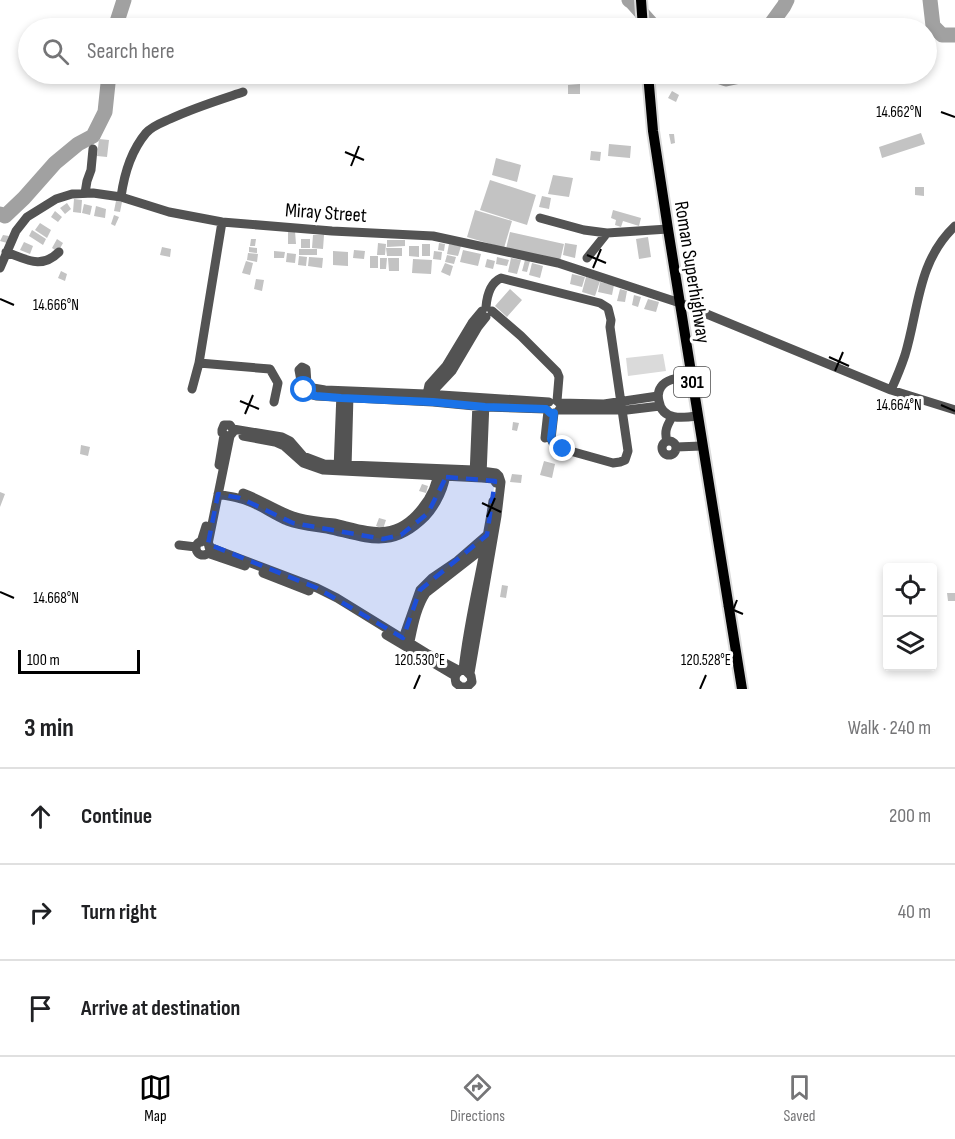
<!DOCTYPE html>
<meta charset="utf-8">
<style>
:root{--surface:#fff;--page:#f6f6f6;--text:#202124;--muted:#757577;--line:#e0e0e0;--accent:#000}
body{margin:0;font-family:"Sofia Sans Condensed",sans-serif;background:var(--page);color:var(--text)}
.controls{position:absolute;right:18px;bottom:18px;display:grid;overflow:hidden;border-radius:6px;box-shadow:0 3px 9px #0003}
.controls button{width:54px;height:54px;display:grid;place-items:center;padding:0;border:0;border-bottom:2px solid var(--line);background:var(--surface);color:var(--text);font:30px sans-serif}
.scale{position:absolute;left:18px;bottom:15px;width:122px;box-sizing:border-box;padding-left:6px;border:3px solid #000;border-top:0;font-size:16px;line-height:21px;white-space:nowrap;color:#000;-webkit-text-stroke:4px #fff;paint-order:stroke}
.stop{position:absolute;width:18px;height:18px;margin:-14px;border:4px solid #1a73e8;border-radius:50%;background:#fff}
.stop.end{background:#1a73e8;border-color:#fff;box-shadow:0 2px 6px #0008}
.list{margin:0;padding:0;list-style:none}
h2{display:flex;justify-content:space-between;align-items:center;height:78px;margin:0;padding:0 24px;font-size:26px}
h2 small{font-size:20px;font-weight:400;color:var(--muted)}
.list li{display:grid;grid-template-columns:39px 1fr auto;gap:18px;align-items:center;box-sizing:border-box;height:96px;padding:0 24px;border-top:2px solid var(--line)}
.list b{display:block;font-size:22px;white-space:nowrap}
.list em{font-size:20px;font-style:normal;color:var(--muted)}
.icon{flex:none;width:33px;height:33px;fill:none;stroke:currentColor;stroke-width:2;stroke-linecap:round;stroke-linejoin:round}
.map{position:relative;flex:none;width:955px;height:689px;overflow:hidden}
.search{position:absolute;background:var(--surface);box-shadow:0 3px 9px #0003;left:18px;right:18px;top:18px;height:66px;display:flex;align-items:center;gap:15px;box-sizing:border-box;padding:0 21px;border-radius:33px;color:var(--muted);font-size:22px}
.sheet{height:366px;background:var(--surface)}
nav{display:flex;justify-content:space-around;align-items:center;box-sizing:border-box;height:84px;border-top:2px solid var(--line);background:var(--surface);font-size:16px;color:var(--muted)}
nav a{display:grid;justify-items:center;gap:3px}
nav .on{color:var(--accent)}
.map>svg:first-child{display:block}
.green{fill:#dadada}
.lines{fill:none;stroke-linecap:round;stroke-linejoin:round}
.river{stroke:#a1a1a1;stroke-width:15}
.building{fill:#c3c3c3}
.major-casing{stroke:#dbdbdb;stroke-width:14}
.minor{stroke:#535353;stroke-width:9}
.major{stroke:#000;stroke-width:10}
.route{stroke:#1a73e8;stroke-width:8}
.marked{fill:#1d4ed8;fill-opacity:0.2;stroke:#1d4ed8;stroke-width:4.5;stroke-dasharray:12 8;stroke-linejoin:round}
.ticks{fill:none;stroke:#000;stroke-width:2}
.labels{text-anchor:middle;stroke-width:6;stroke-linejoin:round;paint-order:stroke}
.shield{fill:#fff;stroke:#4c4c4c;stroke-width:1.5}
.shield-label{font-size:18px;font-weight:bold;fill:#000}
.street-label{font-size:20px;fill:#000;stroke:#fff}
.ticks-label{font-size:15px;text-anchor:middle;fill:#000;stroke:#fff;stroke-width:6;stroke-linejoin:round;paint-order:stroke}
</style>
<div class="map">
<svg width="955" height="689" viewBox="0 0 955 689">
<rect width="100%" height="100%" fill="#fff"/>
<!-- green -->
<path class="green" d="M663,354l3,17 -38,5 -2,-18z"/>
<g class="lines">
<!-- river -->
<path class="river" d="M629,0l3,2 23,26
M930,0l3,26 9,9h13
M115,28l9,-28
M768,28l16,-22 3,-6
M712,74l14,5 24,-5
M0,214l5,2 19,-18 31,-35 23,-19 15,-8 12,-24 4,-38"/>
</g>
<!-- building -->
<path class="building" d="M580,84v10h-12v-9z
M672,91l7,4 -3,7 -8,-4z
M921,133l4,11 -43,14 -3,-11z
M669,134h5l1,9 -4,1z
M99,139l10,1 -2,17 -10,-1z
M609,144l22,2 -1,12 -22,-2z
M591,151l10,1 -1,9 -10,-1z
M496,158l25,7 -4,17 -25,-7z
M553,175l20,3 -4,19 -21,-3z
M490,180l46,15 -9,30 -47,-15z
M915,187h9v9l-9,-1z
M542,196l9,2 -2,11 -10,-2z
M74,199l8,1 -1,13 -8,-1z
M116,201l6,1 -2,10 -6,-1z
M67,203l4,6 -6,5 -5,-6z
M84,204l8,2 -2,9 -8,-2z
M96,206l10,3 -1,9 -11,-2z
M475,210l37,11 -8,27 -37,-11z
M613,210l28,8 -2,8 -16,-5 -2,6 -6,-2 1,-5 -5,-2z
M55,211l7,6 -4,5 -7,-5z
M114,215l5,2 -4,9 -4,-2z
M40,223l11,7 -4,8 -12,-8z
M32,230l14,9 -3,6 -14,-9z
M288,231h7l1,13h-8z
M510,232l54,12 -4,17 -54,-12z
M3,235l6,1 -2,7 -7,-2z
M313,235h11l-1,14 -11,-1z
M648,237l3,20 -12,2 -3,-20z
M57,239l6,4 -5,9 -6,-4z
M251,239h5l-1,7h-5z
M301,239h9v9h-9z
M387,240h18v6l-18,1z
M24,242l9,4 -3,8 -10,-4z
M378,243l8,1 -1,11h-8z
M439,243l6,1 -1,7 -6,-1z
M565,243l12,2 -2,13 -12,-3z
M422,244h8v12h-8z
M449,244l12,2 -3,10 -11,-2z
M409,246h10v11l-10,-1z
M162,247l9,2 -1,8 -10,-2z
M249,247l8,1v5l-8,-1z
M386,248h16v8h-15z
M299,249h18v6h-18z
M354,250l11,1 -1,8 -11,-1z
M463,250l18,4 -3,12 -18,-4z
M274,251l11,1 -1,6h-10z
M333,251l15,1v14l-15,-1z
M434,251l8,1 -1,8 -8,-1z
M248,253l10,1 -1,8 -10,-2z
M287,253l9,1 -1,9 -9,-1z
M447,255l9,2 -2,7 -9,-2z
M299,256l8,1 -1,9 -8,-1z
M370,256h8v12h-8z
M309,257l14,1 -1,10 -14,-2z
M497,257l12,3 -2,6 -11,-2z
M380,258h7l-1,11h-6z
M388,258h11v13h-10z
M511,258l10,2 -4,14 -9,-2z
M413,259l19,1 -1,14 -19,-1z
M487,259l8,2 -2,8 -8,-2z
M525,260l5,1 -3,11 -5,-1z
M246,261l7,2 -3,12 -8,-2z
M445,263l8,3 -3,10 -9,-4z
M532,263l11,3 -3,12 -11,-3z
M61,271l6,3 -2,7 -7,-3z
M572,274l13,3 -3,10 -12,-3z
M586,277l14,4 -5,15 -13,-4z
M256,279l8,1 -2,11 -8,-2z
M600,282l14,3 -2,10 -14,-3z
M510,289l12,11 -15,17 -12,-11z
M620,289l7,2 -2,11 -8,-1z
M634,295l7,2 -3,10 -6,-2z
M648,299l11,3 -3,10 -12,-3z
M513,422l6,1 -2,8 -5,-1z
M81,445l9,2 -2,9 -8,-2z
M544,461l11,3 -3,14 -12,-3z
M512,474l10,1 -1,8 -11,-1z
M422,484l6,2 -2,7 -7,-2z
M0,492l5,2 -5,13z
M379,518l7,2 -3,9 -7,-3z
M502,585l6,1 -2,12 -6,-1z
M947,593h8v8h-7z"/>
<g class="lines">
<!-- major casing -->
<g class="major-casing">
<path id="major" d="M641,0l2,28
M648,74l5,57 15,98 74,460"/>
</g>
<!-- minor -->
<path class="minor" d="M85,193l2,-12 4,-11 2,-21
M121,197c3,-22 10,-46 25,-64 6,-7 15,-10 24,-14 23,-11 49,-19 73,-27
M540,218l44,12 23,3 61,-4
M6,252c20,7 35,18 53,0
M587,258l20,-25
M0,268l16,-37 11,-14 29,-18 16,-5 21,-1 28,4 48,15 53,10 110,9 101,5 125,27 122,40 211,87 64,20
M486,307c1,-12 4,-24 15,-29l99,25 8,5 3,12 -1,7 18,124 -3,9 -5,2 -7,1 -50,-14c-6,-2 -10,-4 -12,-10l3,-26
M492,311l29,25 36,36 2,5 -2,24
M199,363l71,6 8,14 -4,19
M691,376c-10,2 -24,2 -30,11 -3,4 -3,10 -2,14 3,20 24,17 38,15
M192,389l7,-26 23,-141
M891,390c5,-11 10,-23 14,-35 14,-46 12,-93 50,-129
M426,399l3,-14 17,-19 26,-43 10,-12
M433,400l3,-12 16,-17 26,-44 8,-10
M559,403l45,1 54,-8
M546,409l-61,-2 -52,-5 -117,-6c-16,-4 -14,-12 -17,-26l3,-3 4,2 1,15 6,4 12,2 101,4 123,8
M559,410h68l33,-4
M233,429l49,8 8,4 13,15 21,8 150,6 22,3 3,3 2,6 -4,34 -27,157
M243,436l32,6 9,4 19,17 20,7 159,8 11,1 3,4
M545,438l3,-27
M662 448a7 7 0 1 1 14 0a7 7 0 1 1-14 0Z
M667,441c-3,-10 0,-15 5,-24
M676,447l26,-1
M219,465l5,-30
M347,468l2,-73
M338,470l3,-77
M482,475l3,-73
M474,476l3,-73
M243,493c17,6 33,17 50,23 13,5 27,5 41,7 35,8 61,20 88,-15 8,-10 15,-24 16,-37
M218,494c7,2 15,2 23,5 16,4 30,15 46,22 13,5 27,6 40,8 41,9 64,22 99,-13 10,-11 20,-30 20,-46
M196 548a7 7 0 1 1 14 0a7 7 0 1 1-14 0Z
M201,542l5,-16
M208,544l22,-108 4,-5 -4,-6h-6l-2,5v3l5,3h3
M179,545l17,2
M209,547l108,41 20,10 91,56 32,17
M210,554l35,12
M263,573l46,18
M386,635l69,41
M402,641l18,-51 12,-12 25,-17 30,-26
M409,646c4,-18 7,-38 17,-53l59,-46
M466,671l5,5 1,6 -5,5h-6l-5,-4c-2,-7 0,-11 7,-13 6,-57 22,-112 30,-169"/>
<!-- major -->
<use href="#major" class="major"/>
</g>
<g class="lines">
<!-- route -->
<path class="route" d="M304,390l4,4 8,2 25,2 92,4 52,5 61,2 4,4h4l-3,26 3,6 9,4"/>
</g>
<!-- marked area -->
<path class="marked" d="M446,477l49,4 -8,54 -67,55 -17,48 -86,-50 -109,-44 10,-50 22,4 53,25 90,16 18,-4 27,-22z"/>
<!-- ticks -->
<path class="ticks" d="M941,112l14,5M345,152l19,8M351,166l8,-20M587,255l19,8M593,268l8,-19M0,299l14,6M829,357l20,9M835,371l8,-19M240,401l19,8M941,405l14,6M245,414l8,-19M482,503l19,9M487,517l8,-19M0,592l14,6M724,606l19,8M729,620l8,-20M414,689l6,-14M700,689l6,-14"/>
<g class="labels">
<!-- shield labels -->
<rect class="shield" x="674" y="367" width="36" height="30" rx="4.5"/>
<g class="shield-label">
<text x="692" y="388">301</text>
</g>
<!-- street labels -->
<g class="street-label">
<text transform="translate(326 212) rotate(4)" y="7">Miray Street</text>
<text transform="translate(693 272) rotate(81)" y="7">Roman Superhighway</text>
</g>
</g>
<g class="ticks-label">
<text x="899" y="117">14.662°N</text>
<text x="56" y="310">14.666°N</text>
<text x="899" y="410">14.664°N</text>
<text x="56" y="603">14.668°N</text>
<text x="420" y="665">120.530°E</text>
<text x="706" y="665">120.528°E</text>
</g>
</svg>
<div class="controls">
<button><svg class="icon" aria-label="locate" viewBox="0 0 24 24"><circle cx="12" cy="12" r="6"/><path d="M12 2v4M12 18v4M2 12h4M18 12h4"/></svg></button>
<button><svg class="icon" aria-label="layers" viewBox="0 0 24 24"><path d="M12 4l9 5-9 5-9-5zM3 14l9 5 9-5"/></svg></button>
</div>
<div class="scale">100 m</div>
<div class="stop" style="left:304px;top:390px"></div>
<div class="stop end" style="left:563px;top:449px"></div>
<div class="search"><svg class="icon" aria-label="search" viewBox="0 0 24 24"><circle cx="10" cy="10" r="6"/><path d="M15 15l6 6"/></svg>Search here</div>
</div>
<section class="sheet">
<h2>3 min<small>Walk · 240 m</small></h2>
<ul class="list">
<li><svg class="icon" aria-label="ahead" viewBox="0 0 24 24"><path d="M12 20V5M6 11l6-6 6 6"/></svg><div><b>Continue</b></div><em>200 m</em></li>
<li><svg class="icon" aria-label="right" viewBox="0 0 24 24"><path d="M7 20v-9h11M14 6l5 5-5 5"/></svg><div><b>Turn right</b></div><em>40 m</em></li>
<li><svg class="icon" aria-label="arrive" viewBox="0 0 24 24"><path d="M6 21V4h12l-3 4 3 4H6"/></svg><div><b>Arrive at destination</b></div></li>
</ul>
</section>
<nav>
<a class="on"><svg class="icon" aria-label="map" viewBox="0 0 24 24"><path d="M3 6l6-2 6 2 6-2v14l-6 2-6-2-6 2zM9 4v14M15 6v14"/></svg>Map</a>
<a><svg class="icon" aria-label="directions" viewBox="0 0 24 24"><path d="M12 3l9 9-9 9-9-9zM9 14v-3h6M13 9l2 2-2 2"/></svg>Directions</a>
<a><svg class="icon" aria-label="saved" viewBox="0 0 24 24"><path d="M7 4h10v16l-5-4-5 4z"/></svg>Saved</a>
</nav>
